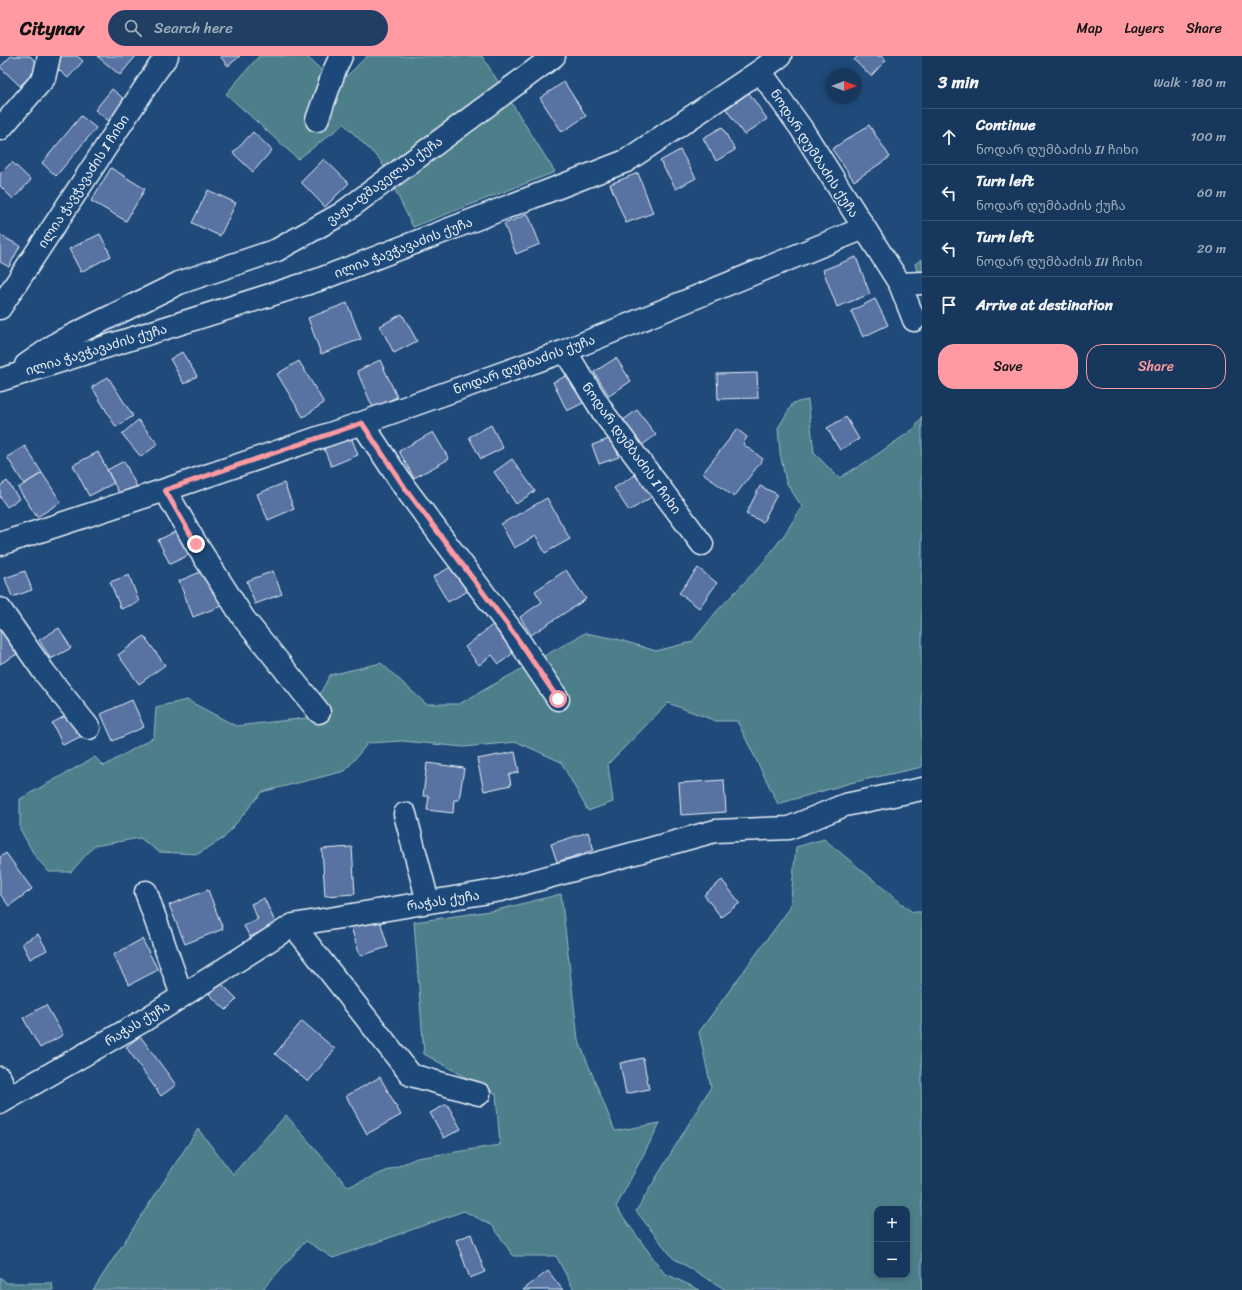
<!DOCTYPE html>
<meta charset="utf-8">
<style>
:root{--surface:#17385c;--page:#203f62;--text:#f1f3f6;--muted:#9eacbb;--line:#365272;--accent:#ff9aa2}
body{margin:0;font-family:Sriracha,"Noto Sans Georgian",sans-serif;background:var(--page);color:var(--text)}
.controls{position:absolute;right:12px;bottom:12px;display:grid;overflow:hidden;border-radius:8px;box-shadow:0 2px 6px #0003}
.controls button{width:36px;height:36px;display:grid;place-items:center;padding:0;border:0;border-bottom:1px solid var(--line);background:var(--surface);color:var(--text);font:20px sans-serif}
.compass{position:absolute;left:826px;top:12px;width:36px;height:36px;border-radius:50%;background:var(--surface);box-shadow:0 2px 6px #0003;rotate:90deg}
.stop{position:absolute;width:12px;height:12px;margin:-9px;border:3px solid #ff9aa2;border-radius:50%;background:#fff}
.stop.end{background:#ff9aa2;border-color:#fff;box-shadow:0 1px 4px #0008}
.list{margin:0;padding:0;list-style:none}
h2{display:flex;justify-content:space-between;align-items:center;height:52px;margin:0;padding:0 16px;font-size:17px}
h2 small{font-size:13px;font-weight:400;color:var(--muted)}
.list li{display:grid;grid-template-columns:26px 1fr auto;gap:12px;align-items:center;box-sizing:border-box;height:56px;padding:0 16px;border-top:1px solid var(--line)}
.list b{display:block;font-size:15px;white-space:nowrap}
.list p{margin:0;font-size:13px;white-space:nowrap;color:var(--muted)}
.list em{font-size:13px;font-style:normal;color:var(--muted)}
.actions{display:flex;gap:8px;padding:12px 16px}
.actions a{flex:1;padding:9px 0;border:1px solid var(--accent);border-radius:16px;text-align:center;font-size:14px;color:var(--accent)}
.actions .main{background:var(--accent);color:#111}
.icon{flex:none;width:22px;height:22px;fill:none;stroke:currentColor;stroke-width:2;stroke-linecap:round;stroke-linejoin:round}
.map{position:relative;flex:none;width:922px;height:1234px;overflow:hidden}
header{display:flex;align-items:center;gap:24px;box-sizing:border-box;height:56px;padding:0 20px;background:var(--accent);color:#111}
header strong{font-size:19px}
nav{display:flex;gap:22px;margin-inline-start:auto;font-size:14px}
.search{width:280px;height:36px;background:var(--page);display:flex;align-items:center;gap:10px;box-sizing:border-box;padding:0 14px;border-radius:22px;color:var(--muted);font-size:15px}
main{display:flex}
aside{flex:1;background:var(--surface)}
.map>svg:first-child{display:block}
.green{fill:#4d7f8a;stroke:#9ab8c1;fill-rule:evenodd}
.building{fill:#5872a2;stroke:#e8f1f8}
.lines{fill:none;stroke-linecap:round;stroke-linejoin:round}
.minor-casing{stroke:#e8f1f8;stroke-width:25}
.minor{stroke:#1f4a7a;stroke-width:22}
.route{stroke:#ff9aa2;stroke-width:5}
.labels{text-anchor:middle;stroke-width:3;stroke-linejoin:round;paint-order:stroke}
.street-label{font-size:13px;fill:#e8f1f8;stroke:#1f4a7a}
</style>
<header>
<strong>Citynav</strong>
<div class="search"><svg class="icon" aria-label="search" viewBox="0 0 24 24"><circle cx="10" cy="10" r="6"/><path d="M15 15l6 6"/></svg>Search here</div>
<nav><a>Map</a><a>Layers</a><a>Share</a></nav>
</header>
<main>
<div class="map">
<svg width="922" height="1234" viewBox="0 0 922 1234">
<rect width="100%" height="100%" fill="#1f4a7a"/>
<filter id="ink" filterUnits="userSpaceOnUse"><feTurbulence type="fractalNoise" baseFrequency=".025" numOctaves="2"/><feDisplacementMap in="SourceGraphic" scale="8" xChannelSelector="R" yChannelSelector="G"/><feConvolveMatrix kernelMatrix="1 2 1 2 8 2 1 2 1" color-interpolation-filters="sRGB"/></filter>
<g filter="url(#ink)">
<!-- green -->
<path class="green" d="M259,0h47l32,29 29,-29h115l73,116 -142,55 -32,-66 -37,-37 -46,35 -72,-65z
M922,203v31l-7,-26z
M808,344l6,53 25,25 30,-18 46,-32 7,-12v351l-72,16 -72,21 -41,-83h-21l-48,-18 -60,61 5,38 -25,9 -27,-49 -44,-20 -54,5 -60,-6 -35,2 -23,28 -83,21 -38,46 -26,16 -39,-2 -19,-14 -46,8 -23,26h-22l-14,-16 -15,-27v-30l75,-42 9,9 50,-29 2,-30 31,-7 49,26 71,-8 23,-43 51,-12 45,41h33l126,-71 32,6 39,12 36,-9 25,-31 44,-46 23,-30 18,-28 -16,-25 -6,-29 -2,-25 15,-25z
M824,783l88,73h10v378h-196l-53,-32 -37,-47 75,-124 -12,-55 91,-124 6,-61zM877,1153h30v66h-30z
M561,838l17,145 37,92 45,-8 -44,84 48,66 36,17h-126l-18,-34h-43l-20,-30 -29,-15 -131,47 -27,-17 -44,49h-169l105,-161 35,45 53,-59 62,72 69,-29 83,-13 -4,-51 -72,-40 -10,-132 83,-12z
M0,1221l7,6h45l1,7h-53z"/>
<!-- building -->
<path class="building" d="M11,0h19l10,10 -20,20 -20,-19z
M61,0h16l6,5 -15,17 -15,-13z
M97,0h39l-16,19z
M220,0h20l-12,10z
M858,0h23l5,4 -15,16 -17,-16z
M564,26l22,34 -24,16 -22,-34z
M112,33l17,14 -16,21 -18,-14z
M749,37l18,26 -23,16 -18,-26z
M81,60l15,12 -40,48 -14,-13z
M869,69l21,32 -36,24 -22,-32z
M722,71l13,23 -19,11 -13,-23z
M253,76l19,18 -19,22 -20,-19z
M680,94l16,28 -20,11 -16,-28z
M324,103l25,24 -24,24 -24,-25z
M12,106l19,18 -18,19 -13,-13v-12z
M111,112l34,21 -19,32 -35,-20z
M638,117l15,40 -27,10 -16,-39z
M208,134l28,13 -16,33 -28,-13z
M528,158l12,30 -24,10 -12,-30z
M100,178l11,22 -30,16 -12,-23z
M0,179l20,11 -11,21 -9,-5z
M856,201l14,37 -33,13 -14,-37z
M875,243l13,26 -25,12 -12,-26z
M347,247l14,36 -40,15 -13,-36z
M402,258l15,27 -23,12 -14,-27z
M182,296l15,24 -13,8 -14,-25z
M616,302l15,23 -22,15 -15,-24z
M380,304l17,37 -24,11 -16,-37z
M299,305l25,42 -21,14 -26,-43z
M575,316l14,28 -22,11 -14,-29z
M757,317l1,25 -40,1 -1,-25z
M108,321l25,39 -17,11 -24,-40z
M637,354l19,25 -15,11 -19,-25z
M846,361l13,22 -19,11 -13,-22z
M138,364l20,24 -17,13 -19,-23z
M491,369l12,23 -22,11 -12,-22z
M348,373l10,26 -27,11 -10,-25z
M737,373l10,8 -4,7 20,15 -29,38 -31,-24z
M433,376l16,27 -35,19 -15,-27z
M612,382l7,19 -20,7 -7,-19z
M25,390l17,27 -18,11 -17,-27z
M98,396l16,31 -25,13 -16,-31z
M512,403l23,32 -19,13 -22,-32z
M124,405l14,28 -17,8 -14,-27z
M643,414l15,23 -29,18 -15,-23z
M42,417l19,29 -24,15 -19,-29z
M7,425l12,18 -12,8 -7,-10v-11z
M284,427l10,26 -26,11 -11,-26z
M760,430l17,8 -14,28 -17,-8z
M547,442l23,41 -25,14 -9,-17 -22,12 -13,-24z
M179,474l12,24 -21,10 -12,-24z
M456,508l14,26 -22,12 -15,-25z
M210,512l14,37 -31,12 -14,-36z
M698,512l19,15 -18,25 -20,-15z
M566,514l20,29 -55,36 -11,-18 22,-15 -7,-11z
M25,515l7,19 -20,7 -7,-19z
M273,515l9,23 -27,10 -8,-23z
M129,519l10,27 -18,7 -11,-27z
M495,567l22,27 -18,14 -7,-9 -13,10 -14,-18z
M4,571l15,26 -19,11v-35z
M59,572l12,20 -20,11 -12,-19z
M144,580l21,29 -26,19 -21,-29z
M132,644l12,27 -31,14 -12,-27z
M71,657l11,23 -19,9 -11,-22z
M515,696l4,20 -10,3 2,10 -27,6 -7,-32z
M427,707l37,5 -5,32h-5l-1,13 -26,-3 2,-14h-6z
M724,724l2,32 -45,3 -2,-32z
M588,776l6,18 -37,12 -6,-18z
M352,791l3,47 -30,2 -3,-47z
M6,797l26,36 -23,17 -9,-12v-37z
M722,824l18,23 -19,14 -17,-22z
M208,834l15,39 -38,15 -16,-39z
M264,842l12,26 -26,13 -6,-11 14,-7 -7,-15z
M379,862l9,29 -28,9 -9,-29z
M38,878l9,16 -17,9 -8,-16z
M142,883l16,31 -29,15 -16,-30z
M220,926l17,17 -11,11 -17,-16z
M46,949l17,30 -23,13 -17,-30z
M302,965l33,28 -27,33 -33,-28z
M140,980l36,49 -15,11 -35,-49z
M643,1002l6,31 -23,5 -6,-31z
M380,1021l21,38 -34,19 -21,-38z
M447,1048l14,25 -17,9 -14,-25z
M471,1178l14,38 -15,6 -14,-38z
M548,1215l15,19h-40z"/>
<g class="lines">
<!-- minor casing -->
<g class="minor-casing">
<path id="minor" d="M760,15l41,57 99,156 14,36
M317,64l18,-51 6,-13
M0,73l44,-51 5,-22
M900,228l22,-1
M0,252l156,-237 11,-15
M565,295l40,64 97,129
M26,309l33,-23 120,-59 98,-33 64,-36 213,-158
M0,324l318,-100 308,-119 134,-90 20,-15
M362,367l43,65 110,147 43,64
M165,434l31,54 48,75 75,93
M0,488l165,-54 197,-67 203,-72 299,-123
M0,553l44,63 45,56
M405,758l23,88
M146,836l36,104
M293,869l118,150 68,19
M0,1022l8,20
M0,1047l143,-82 150,-96 208,-35 214,-59 74,-3 56,-23 77,-16"/>
</g>
<!-- minor -->
<use href="#minor" class="minor"/>
</g>
</g>
<g class="lines" filter="url(#ink)">
<!-- route -->
<path class="route" d="M196,488l-31,-54 197,-67 43,65 110,147 43,64"/>
</g>
<g class="labels">
<!-- street labels -->
<g class="street-label">
<text transform="translate(815 97) rotate(57)" y="5">ნოდარ დუმბაძის ქუჩა</text>
<text transform="translate(384 124) rotate(-36)" y="5">ვაჟა-ფშაველას ქუჩა</text>
<text transform="translate(83 125) rotate(-57)" y="5">ილია ჭავჭავაძის I ჩიხი</text>
<text transform="translate(403 191) rotate(-21)" y="5">ილია ჭავჭავაძის ქუჩა</text>
<text transform="translate(96 293) rotate(-17)" y="5">ილია ჭავჭავაძის ქუჩა</text>
<text transform="translate(524 308) rotate(-20)" y="5">ნოდარ დუმბაძის ქუჩა</text>
<text transform="translate(632 392) rotate(54)" y="5">ნოდარ დუმბაძის I ჩიხი</text>
<text transform="translate(443 844) rotate(-9)" y="5">რაჭას ქუჩა</text>
<text transform="translate(137 967) rotate(-31)" y="5">რაჭას ქუჩა</text>
</g>
</g>
</svg>
<div class="controls">
<button>+</button>
<button>−</button>
</div>
<svg class="compass" viewBox="-18 -18 36 36"><path d="M0-13l5 13h-10z" fill="#e53935"/><path d="M0 13l5-13h-10z" fill="#9eacbb"/></svg>
<div class="stop" style="left:558px;top:643px"></div>
<div class="stop end" style="left:196px;top:488px"></div>
</div>
<aside>
<h2>3 min<small>Walk · 180 m</small></h2>
<ul class="list">
<li><svg class="icon" aria-label="ahead" viewBox="0 0 24 24"><path d="M12 20V5M6 11l6-6 6 6"/></svg><div><b>Continue</b><p>ნოდარ დუმბაძის II ჩიხი</p></div><em>100 m</em></li>
<li><svg class="icon" aria-label="left" viewBox="0 0 24 24"><path d="M17 20v-9H6M10 6l-5 5 5 5"/></svg><div><b>Turn left</b><p>ნოდარ დუმბაძის ქუჩა</p></div><em>60 m</em></li>
<li><svg class="icon" aria-label="left" viewBox="0 0 24 24"><path d="M17 20v-9H6M10 6l-5 5 5 5"/></svg><div><b>Turn left</b><p>ნოდარ დუმბაძის III ჩიხი</p></div><em>20 m</em></li>
<li><svg class="icon" aria-label="arrive" viewBox="0 0 24 24"><path d="M6 21V4h12l-3 4 3 4H6"/></svg><div><b>Arrive at destination</b></div></li>
</ul>
<div class="actions"><a class="main">Save</a><a>Share</a></div>
</aside>
</main>
